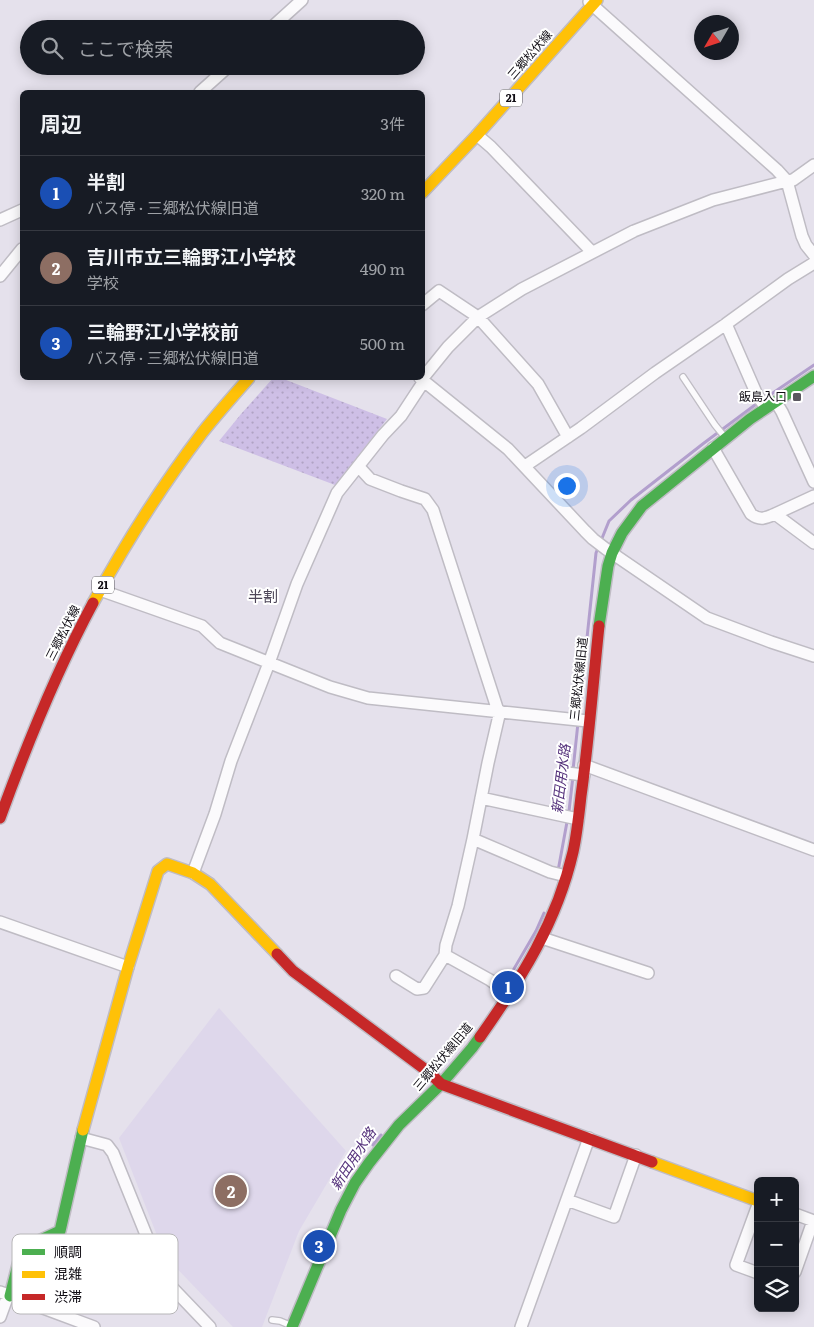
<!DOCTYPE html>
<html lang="ja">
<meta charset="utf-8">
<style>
:root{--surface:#171b24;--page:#20242c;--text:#f1f3f6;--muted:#9ea1a6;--line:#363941;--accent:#8c9099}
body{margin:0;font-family:Literata,"Noto Sans JP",serif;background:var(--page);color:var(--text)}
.controls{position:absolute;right:15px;bottom:15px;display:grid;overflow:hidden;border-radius:8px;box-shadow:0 2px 12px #0003}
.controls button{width:45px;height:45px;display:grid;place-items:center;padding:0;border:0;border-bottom:1px solid var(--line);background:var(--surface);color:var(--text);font:25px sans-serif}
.compass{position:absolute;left:694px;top:15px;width:45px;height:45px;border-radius:50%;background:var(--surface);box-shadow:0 2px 12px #0003;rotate:231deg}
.you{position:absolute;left:566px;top:485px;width:18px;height:18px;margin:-12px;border:4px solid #fff;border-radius:50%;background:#1a73e8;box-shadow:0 0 0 8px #1a73e833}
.badge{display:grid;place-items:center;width:32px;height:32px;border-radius:50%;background:var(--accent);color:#fff;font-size:16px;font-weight:700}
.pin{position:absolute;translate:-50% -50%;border:2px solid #fff;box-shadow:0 1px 5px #0006}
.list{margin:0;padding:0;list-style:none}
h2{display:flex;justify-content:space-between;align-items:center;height:65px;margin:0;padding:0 20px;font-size:21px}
h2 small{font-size:16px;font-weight:400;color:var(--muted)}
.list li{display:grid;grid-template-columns:32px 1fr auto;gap:15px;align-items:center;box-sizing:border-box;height:75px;padding:0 20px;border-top:1px solid var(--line)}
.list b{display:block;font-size:19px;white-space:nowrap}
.list p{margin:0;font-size:16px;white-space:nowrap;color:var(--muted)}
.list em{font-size:16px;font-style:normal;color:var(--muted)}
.icon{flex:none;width:28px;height:28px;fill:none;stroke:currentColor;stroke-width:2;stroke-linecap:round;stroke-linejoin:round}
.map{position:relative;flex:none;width:814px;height:1327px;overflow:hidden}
.search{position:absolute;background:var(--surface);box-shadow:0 2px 12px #0003;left:20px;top:20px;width:405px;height:55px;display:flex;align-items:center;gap:12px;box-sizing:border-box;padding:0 18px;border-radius:28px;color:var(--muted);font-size:19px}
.panel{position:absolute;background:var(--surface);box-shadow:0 2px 12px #0003;left:20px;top:90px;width:405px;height:290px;border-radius:8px}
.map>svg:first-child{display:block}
.built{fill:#ded7eb}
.grass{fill:url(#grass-dots)}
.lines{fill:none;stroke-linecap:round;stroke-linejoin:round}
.stream{stroke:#b29fcd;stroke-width:3}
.lane-casing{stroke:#bfbcc4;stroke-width:8}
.street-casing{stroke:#bfbcc4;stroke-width:14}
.fast-casing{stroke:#bfbcc4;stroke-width:14}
.slow-casing{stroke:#bfbcc4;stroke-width:14}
.jam-casing{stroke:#bfbcc4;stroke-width:14}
.lane{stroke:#fbfafc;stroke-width:5.5}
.street{stroke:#fbfafc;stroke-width:11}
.fast{stroke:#4caf50;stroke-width:11}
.slow{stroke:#ffc107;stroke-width:11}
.jam{stroke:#c62828;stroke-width:11}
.poi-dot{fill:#5a575f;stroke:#fff;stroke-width:2}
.labels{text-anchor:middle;stroke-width:4;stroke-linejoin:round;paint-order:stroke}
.shield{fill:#fff;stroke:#57555a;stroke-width:1}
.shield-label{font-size:11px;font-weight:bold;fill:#0f0c13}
.street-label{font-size:12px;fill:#0f0c13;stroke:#fff}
.poi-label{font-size:12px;fill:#0f0c13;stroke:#fff;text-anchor:end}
.water-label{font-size:14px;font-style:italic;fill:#55327c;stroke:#fff}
.quarter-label{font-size:15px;fill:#4e4759;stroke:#fff}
.key{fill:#fff;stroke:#b7b6b8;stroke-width:1}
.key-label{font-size:14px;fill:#0f0c13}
</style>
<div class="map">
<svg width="814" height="1327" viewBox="0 0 814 1327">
<defs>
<pattern id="grass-dots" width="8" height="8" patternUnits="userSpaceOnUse" patternTransform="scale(1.25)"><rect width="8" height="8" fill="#cebfe6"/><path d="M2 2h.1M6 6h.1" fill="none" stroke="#b0a3c4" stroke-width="1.8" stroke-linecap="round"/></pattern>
</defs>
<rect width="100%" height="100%" fill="#e5e1ec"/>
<!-- built -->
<path class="built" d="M219,1008l127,143 -47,80 -37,96h-29l-68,-71 -46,-118z"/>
<!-- grass -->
<path class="grass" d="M273,378h8l106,41 -52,66 -116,-44 22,-27z"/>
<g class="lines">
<!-- stream -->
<path class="stream" d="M764,399l50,-34
M573,770l23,-217 13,-32 22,-21 73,-57 55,-41
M558,871l11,-60 4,-35
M504,986l32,-55 8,-18
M373,1145l8,-10"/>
<!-- lane casing -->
<g class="lane-casing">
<path id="lane" d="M683,377l32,48 9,11
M317,1232l12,4
M272,1320l8,1 12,5"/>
</g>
<!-- street casing -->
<g class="street-casing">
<path id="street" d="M270,29l32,-29
M200,92l29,-26
M477,135l14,12 101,105
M814,165l-21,15 -6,1 15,55 4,9 8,10
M0,220l22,-10
M0,276l22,-27
M422,305l17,-14 39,26 60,67 30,53
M726,324l31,71 9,13
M420,378l88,71 77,82 8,8 13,10 101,69 64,24 43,14
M422,379l26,-32 30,-30 44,-28 112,-58 79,-31 74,-19 -10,-11 -188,-168
M776,402l6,10 32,70
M713,448l38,66c9,7 15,4 24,0
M525,466l56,-38 74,-55 71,-49 62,-45 26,-16
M359,467l11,12 31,12 24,8 8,11 65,201
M814,496l-39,18 39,29
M100,590l102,36 18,17 110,44 38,11 220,23
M584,765l230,85
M567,773l17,2
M481,798l97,21
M473,839l77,33 16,4
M193,873l22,-59 16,-53 38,-98 28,-79 40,-91 46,-58 18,-19 23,-35
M0,922l128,45
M542,938l106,35
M445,955l45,25 20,14
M396,976l21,13 7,-1 21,-33 1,-10 12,-39 15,-67 15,-76 12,-52
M81,1138l26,7 6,8 51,126 46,48
M567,1200l47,17 22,-62
M758,1205l-22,60 22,8
M795,1214l19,7
M795,1272l18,-51
M0,1292l94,35
M0,1317l8,-22
M521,1327l68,-189"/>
</g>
<!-- fast casing -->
<g class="fast-casing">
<path id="fast" d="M599,626l9,-60 4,-13 10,-20 20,-27 108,-87 64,-43
M10,1296l11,-43 9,-8 30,-14 23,-101
M292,1327l49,-117 14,-27 14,-20 30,-38 42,-41 31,-36 8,-11"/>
</g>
<!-- slow casing -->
<g class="slow-casing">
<path id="slow" d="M422,193l55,-58 120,-135
M93,603c32,-59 68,-116 109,-170 15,-19 31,-37 47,-55
M83,1130l45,-163 30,-96 9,-7 26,9 17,11 67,70
M652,1162l106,39"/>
</g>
<!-- jam casing -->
<g class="jam-casing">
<path id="jam" d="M0,818c27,-74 56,-146 93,-215
M277,954l16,17 137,102 11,11 211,78
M480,1037c41,-58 77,-115 93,-185 4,-18 6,-38 8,-56 8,-57 12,-113 18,-170"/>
</g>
<!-- lane -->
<use href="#lane" class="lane"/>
<!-- street -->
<use href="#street" class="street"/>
<!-- fast -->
<use href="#fast" class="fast"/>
<!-- slow -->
<use href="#slow" class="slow"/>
<!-- jam -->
<use href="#jam" class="jam"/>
</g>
<!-- markers -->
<rect class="poi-dot" x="792" y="392" width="10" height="10" rx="2.5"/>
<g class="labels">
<!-- shield labels -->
<g class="shield">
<rect x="500" y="89.5" width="22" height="17" rx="4"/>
<rect x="92" y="576.5" width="22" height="17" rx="4"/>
</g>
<g class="shield-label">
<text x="511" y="102">21</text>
<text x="103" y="589">21</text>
</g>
<!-- street labels -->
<g class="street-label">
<text transform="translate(530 55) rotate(-49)" y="4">三郷松伏線</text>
<text transform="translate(63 633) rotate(-63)" y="4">三郷松伏線</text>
<text transform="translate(579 679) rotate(-84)" y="4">三郷松伏線旧道</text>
<text transform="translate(443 1057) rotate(-50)" y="4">三郷松伏線旧道</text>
</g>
<!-- poi labels -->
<g class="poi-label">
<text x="787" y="401">飯島入口</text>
</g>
<!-- water labels -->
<g class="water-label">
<text transform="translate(561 779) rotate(-83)" y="5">新田用水路</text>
<text transform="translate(353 1159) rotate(-57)" y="5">新田用水路</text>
</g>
<!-- quarter labels -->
<g class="quarter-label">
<text x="263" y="602">半割</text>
</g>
</g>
<!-- legend -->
<rect x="12" y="1234" width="166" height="80" rx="8" class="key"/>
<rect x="22" y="1249" width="23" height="6" fill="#4caf50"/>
<rect x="22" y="1271" width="23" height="7" fill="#ffc107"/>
<rect x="22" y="1294" width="23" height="6" fill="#c62828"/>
<g class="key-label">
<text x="54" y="1257">順調</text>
<text x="54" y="1279">混雑</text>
<text x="54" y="1302">渋滞</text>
</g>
</svg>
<div class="controls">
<button>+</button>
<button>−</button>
<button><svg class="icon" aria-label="layers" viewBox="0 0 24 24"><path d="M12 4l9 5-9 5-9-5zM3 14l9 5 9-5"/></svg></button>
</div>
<svg class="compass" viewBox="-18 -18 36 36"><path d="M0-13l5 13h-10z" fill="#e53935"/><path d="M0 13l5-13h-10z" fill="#9ea1a6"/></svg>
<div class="you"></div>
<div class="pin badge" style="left:508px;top:987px;background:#1a4fb4">1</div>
<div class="pin badge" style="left:231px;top:1191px;background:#8d6e63">2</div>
<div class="pin badge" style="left:319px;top:1246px;background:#1a4fb4">3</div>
<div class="search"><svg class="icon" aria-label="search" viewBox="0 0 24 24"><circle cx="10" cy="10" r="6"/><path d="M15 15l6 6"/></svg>ここで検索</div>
<section class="panel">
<h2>周辺<small>3件</small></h2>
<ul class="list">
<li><span class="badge" style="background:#1a4fb4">1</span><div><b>半割</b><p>バス停 · 三郷松伏線旧道</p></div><em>320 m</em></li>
<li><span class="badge" style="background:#8d6e63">2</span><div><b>吉川市立三輪野江小学校</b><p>学校</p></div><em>490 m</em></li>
<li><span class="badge" style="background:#1a4fb4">3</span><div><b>三輪野江小学校前</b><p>バス停 · 三郷松伏線旧道</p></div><em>500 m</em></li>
</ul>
</section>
</div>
